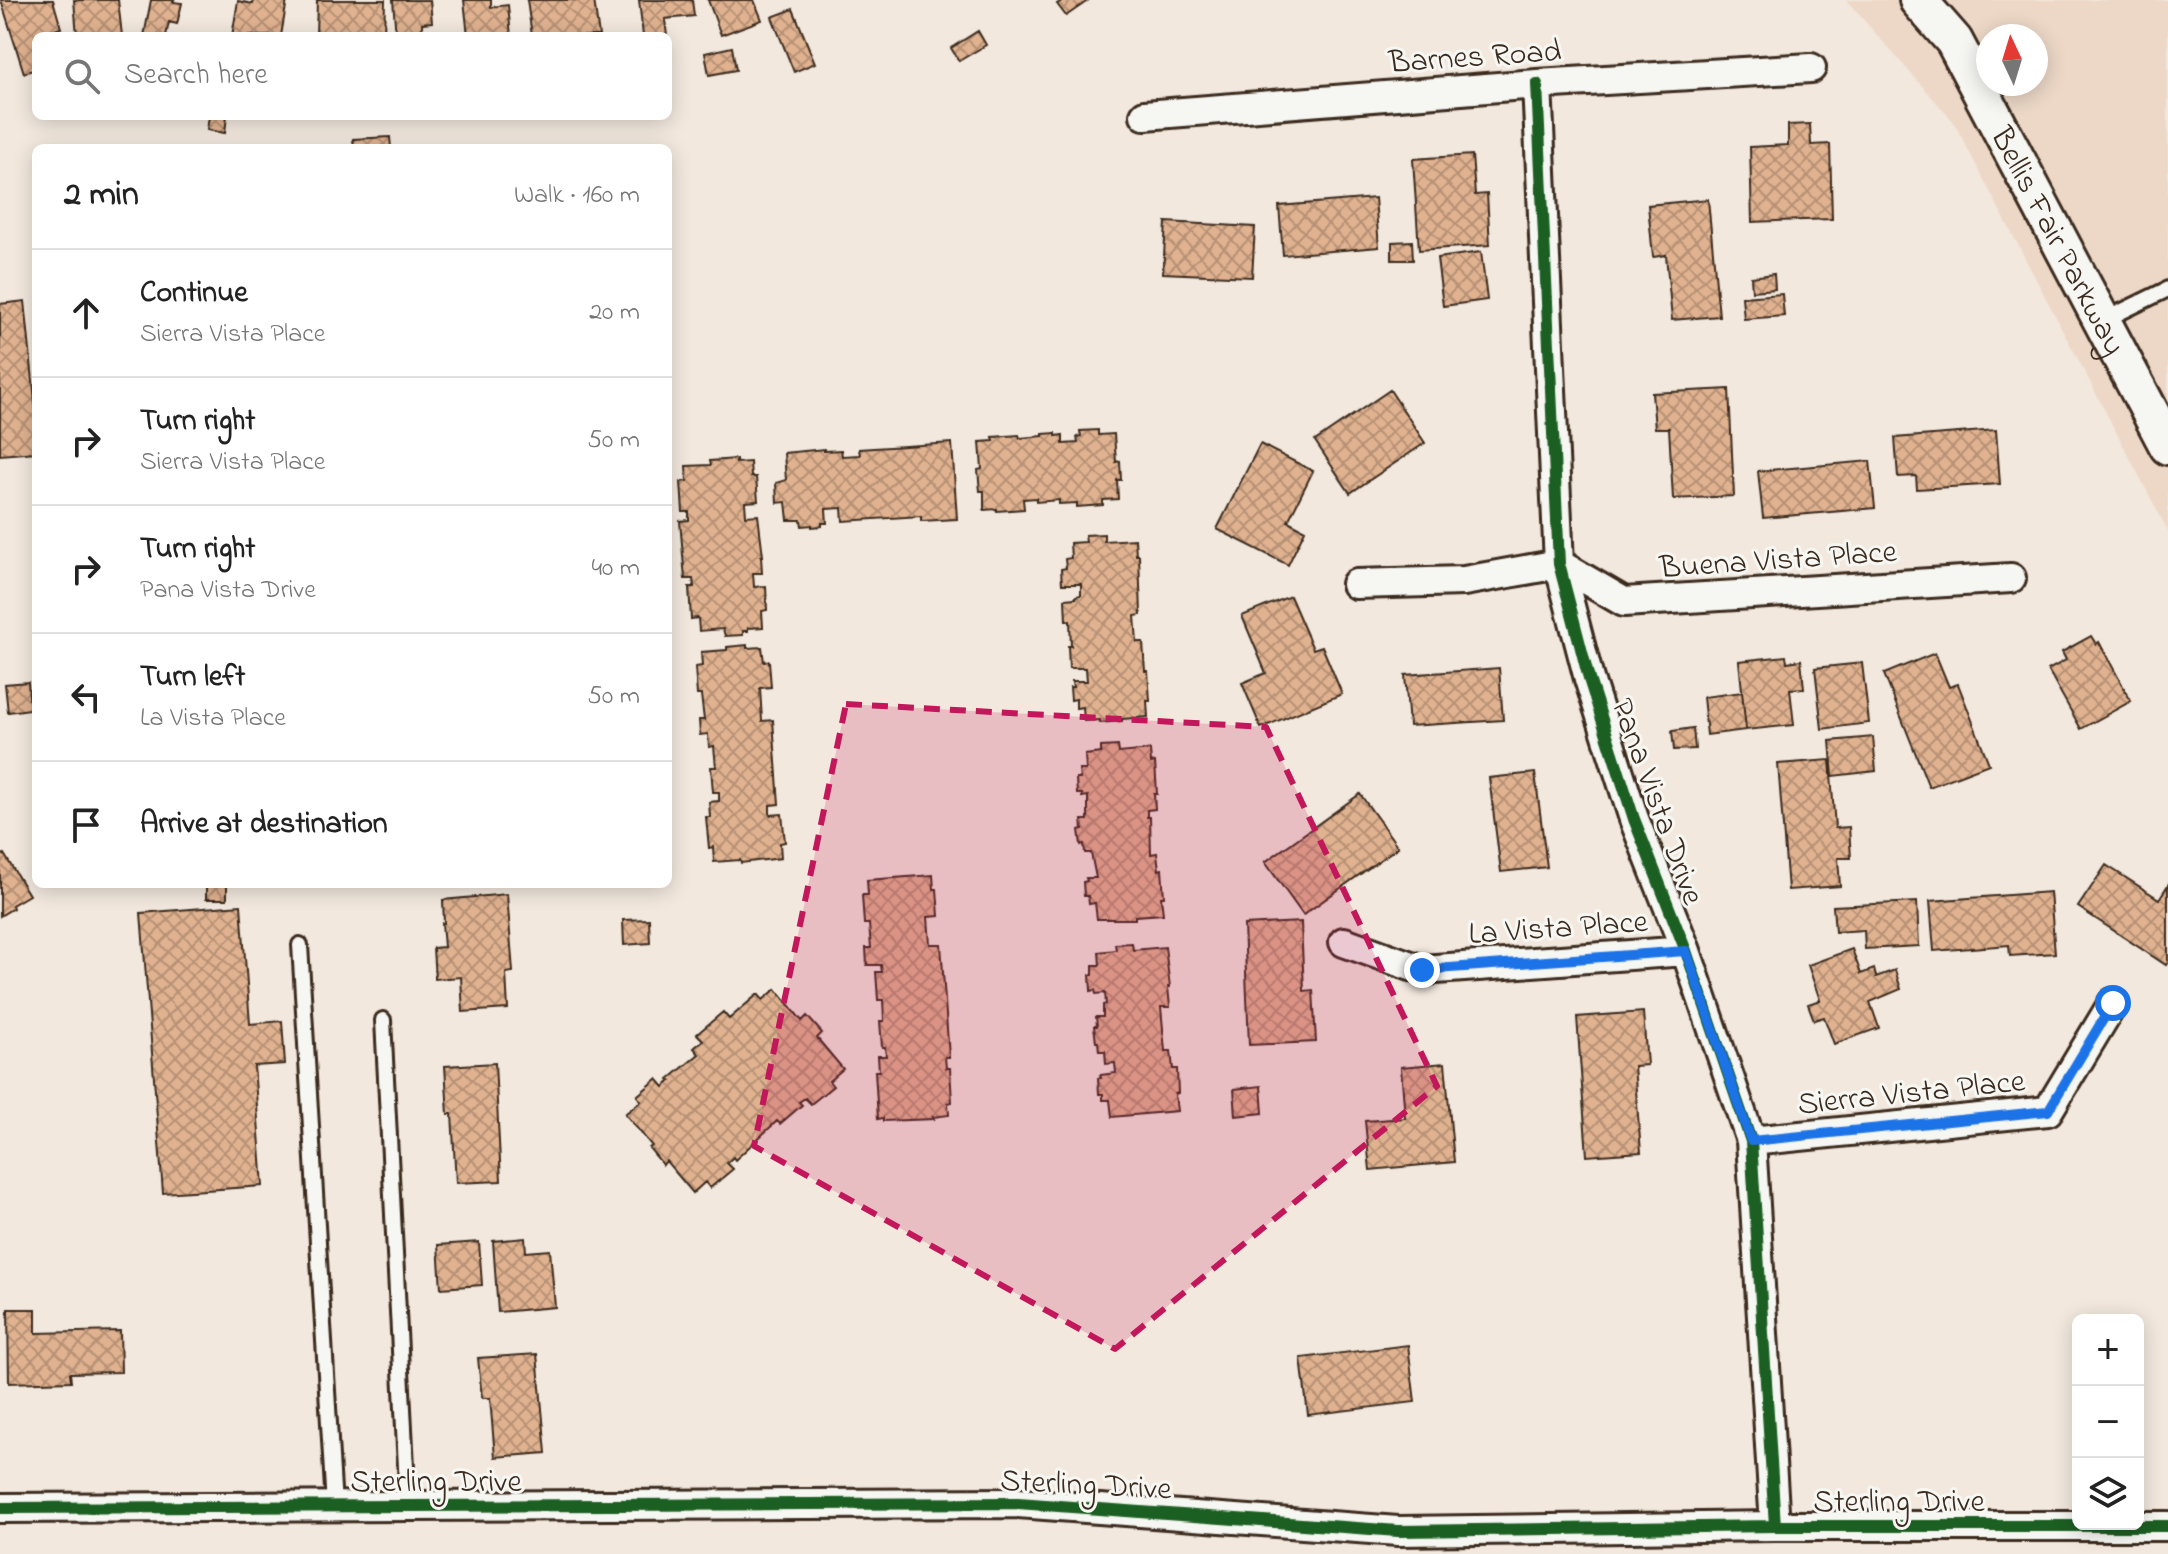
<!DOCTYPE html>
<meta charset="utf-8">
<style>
:root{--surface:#fff;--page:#f2f2f2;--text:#222;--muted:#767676;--line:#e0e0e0}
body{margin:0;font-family:"Indie Flower",sans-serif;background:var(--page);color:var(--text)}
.controls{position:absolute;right:24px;bottom:24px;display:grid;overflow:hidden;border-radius:12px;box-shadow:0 4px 20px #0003}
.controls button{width:72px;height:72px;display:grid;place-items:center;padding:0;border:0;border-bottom:2px solid var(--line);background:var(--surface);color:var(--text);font:40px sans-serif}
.compass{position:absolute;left:1976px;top:24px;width:72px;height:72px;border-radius:50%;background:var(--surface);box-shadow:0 4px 20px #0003;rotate:356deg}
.stop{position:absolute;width:24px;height:24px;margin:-18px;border:6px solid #1a73e8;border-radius:50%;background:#fff}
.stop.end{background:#1a73e8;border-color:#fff;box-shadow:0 2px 8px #0008}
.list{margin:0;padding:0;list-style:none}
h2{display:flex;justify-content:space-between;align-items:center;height:104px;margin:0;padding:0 32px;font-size:34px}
h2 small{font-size:26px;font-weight:400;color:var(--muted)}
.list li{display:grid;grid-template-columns:52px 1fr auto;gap:24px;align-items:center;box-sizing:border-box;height:128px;padding:0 32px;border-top:2px solid var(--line)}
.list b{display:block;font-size:30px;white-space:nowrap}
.list p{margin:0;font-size:26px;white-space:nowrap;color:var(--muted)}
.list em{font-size:26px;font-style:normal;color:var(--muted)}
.icon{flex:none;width:44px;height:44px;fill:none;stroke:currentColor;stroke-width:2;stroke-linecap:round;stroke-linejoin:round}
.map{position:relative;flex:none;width:2168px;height:1554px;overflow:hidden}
.search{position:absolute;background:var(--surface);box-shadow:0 4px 20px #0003;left:32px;top:32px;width:640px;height:88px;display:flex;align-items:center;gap:20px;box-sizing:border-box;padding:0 28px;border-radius:12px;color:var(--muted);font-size:30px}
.panel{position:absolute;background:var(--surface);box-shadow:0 4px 20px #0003;left:32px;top:144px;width:640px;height:744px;border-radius:12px}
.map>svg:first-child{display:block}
.built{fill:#edd8c7;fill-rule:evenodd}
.building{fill:url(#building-cross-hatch);stroke:#3b2a1e;stroke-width:2}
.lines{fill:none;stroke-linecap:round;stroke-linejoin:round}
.service-casing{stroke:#3b2a1e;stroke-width:20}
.minor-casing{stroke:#3b2a1e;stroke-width:34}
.tertiary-casing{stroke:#3b2a1e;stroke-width:42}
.service{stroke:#f6f6f2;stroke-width:14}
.minor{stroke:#f6f6f2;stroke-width:28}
.tertiary{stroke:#f6f6f2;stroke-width:36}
.cycleway-casing{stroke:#f6f6f2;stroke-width:17}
.cycleway{stroke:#1b5e20;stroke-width:12}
.route{stroke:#1a73e8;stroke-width:10}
.marked{fill:#c2185b;fill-opacity:0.2;stroke:#c2185b;stroke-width:6;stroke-dasharray:16 10;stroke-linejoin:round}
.labels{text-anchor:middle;stroke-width:6;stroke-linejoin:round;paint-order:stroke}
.street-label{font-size:32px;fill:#3b2a1e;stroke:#f6f6f2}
</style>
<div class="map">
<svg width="2168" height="1554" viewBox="0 0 2168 1554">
<defs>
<pattern id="building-cross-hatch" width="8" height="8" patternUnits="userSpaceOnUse" patternTransform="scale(2)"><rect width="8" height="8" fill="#e0b290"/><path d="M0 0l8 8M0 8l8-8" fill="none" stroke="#b79175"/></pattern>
</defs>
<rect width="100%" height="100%" fill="#f2e8de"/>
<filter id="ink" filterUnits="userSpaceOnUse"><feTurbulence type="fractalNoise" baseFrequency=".0125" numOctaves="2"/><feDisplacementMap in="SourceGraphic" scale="16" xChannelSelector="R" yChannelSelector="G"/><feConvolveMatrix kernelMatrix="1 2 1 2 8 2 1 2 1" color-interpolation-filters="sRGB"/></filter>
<g filter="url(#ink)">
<!-- built -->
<path class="built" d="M1846,0h322v531l-215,-410zM1988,36h48v48h-48z"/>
<!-- building -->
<path class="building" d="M1,0h52l8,28 -25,8v33l-12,4z
M74,0h44l4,36h-45z
M151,0h23l-1,2 9,1 -5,21 -8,-2 -3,14h-22z
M254,0h33l-6,36h-49l6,-35 15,3z
M317,0h68l-1,36h-86h18z
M393,0h37l2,22 -10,1 1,13h-27z
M464,0h27v7l17,-2 3,31h-43z
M527,0h67l5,36h-67z
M639,0h53l2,16 -29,3 2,17h-24z
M708,0h46l8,20 -41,15z
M1063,0h26l-23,16 -9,-12z
M793,9l22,54 -21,9 -22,-55z
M978,31l8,14 -27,16 -8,-13z
M732,47l4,23 -27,5 -4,-22z
M209,116h18l-2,17 -18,-3z
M1810,124l1,21 19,-1 2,75 -80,3 -2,-75 38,-2v-20z
M390,137l1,11h-37l-1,-9z
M1472,155l3,40 12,-1 3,51 -71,5 -6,-91z
M1375,198l4,49 -96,8 -4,-49z
M1708,199l11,117 -47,4 -6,-65 -13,2 -5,-52z
M1166,222l89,5 -3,50 -89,-4z
M1412,241l1,19h-21v-18z
M1481,252l6,48 -44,6 -6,-48z
M1774,274l1,15 -23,2 -1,-14z
M1782,294l2,22 -40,3 -2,-22z
M25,301l11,110v41l-36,3v-151z
M1729,389l5,107 -61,3 -4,-71h-14l-3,-35z
M1390,390l35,53 -75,50 -35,-52z
M1098,430v5l16,-1 2,28 4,-1 1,19h-4l1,19 -15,1v5l-26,2v-4l-18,1v-4l-23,2v-4l-13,1 1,10 -27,2v-2l-13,1v-19h-4l-2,-21 4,-1 -2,-27 14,-1 -1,-4 26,-2 1,3 23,-2v-2l13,-1v3l7,-1v9l15,-1 -1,-6 4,-1 -1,-5z
M1996,430l4,54 -83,5 -1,-13 -18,1 -3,-39z
M952,443l5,76 -36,2v-5l-78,5 -1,-13 -16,1 1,14h-5v3l-10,1v-2l-10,1 -1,-6h-13l-2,-18 -9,1 -1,-20 10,-3 -2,-27 40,-4v2l17,-1 1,6 18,-1 -1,-6z
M1260,444l53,27 -25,50 17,9 -17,35 -71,-36z
M736,459v4l14,-1 1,15h5l2,24 -13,1 1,14 12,-1 5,41h-2l1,17h-9l1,14 12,-1 1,24 -5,1 1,16 -15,1v3h-5v4l-18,1 -2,-7 -24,2 -1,-13 -7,1 -2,-32h5l-1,-8h-8l-5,-58 9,-1v-8h-6l-2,-30 6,-1 -1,-15 25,-1 -1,-4z
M1870,461l5,47 -112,10 -5,-47z
M1104,534v7l31,-2 1,16h3l2,60 -6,1 2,26h6l2,29h3l2,30h-3l1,16 -26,2v2l-22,2v-3l-16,1 -1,-14 -7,1v-9l-5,1 -1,-13h3l-1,-6h15l-1,-13h-17l-1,-22h3l-1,-25h-4l-1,-22 11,-1v-2l5,-1v-11h-19l-1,-15 5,-1 -1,-9 6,-1 -1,-15 16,-1 -1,-7z
M1290,596l23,53 9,-3 20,48 -81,34 -19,-45 24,-10 -24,-57z
M2091,636l5,8 3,-2 32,59 -50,28 -33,-59 18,-10 -4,-8z
M747,645v3l15,-1 2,15 5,-1 2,26 -11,1 2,33 11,-1 6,84 -9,1v10l12,-1 3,28 -5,1 1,15 -40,5 -1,-3 -26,2 -1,-15 -4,1 -3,-31h4l-1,-15 10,-1v-9h-6l-2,-25h5l-2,-21 -5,1 -1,-13 -8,1 -1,-15h5l-3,-25h-4l-2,-28 7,-1 -1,-14 26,-2v-3z
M1935,653l14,34 9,-3 31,80 -60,23 -45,-113z
M1786,656l1,6 14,-2 3,28 -14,1 4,36 -48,5 -7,-69z
M1862,663l7,60 -47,6 -7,-61z
M1499,668l4,52 -94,6 -4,-51z
M28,682l2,27 -22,3 -3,-28z
M1742,692l4,38 -39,5 -4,-38z
M1693,728l2,21 -21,1 -2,-19z
M1873,737l3,34 -43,5 -3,-35z
M1118,746l1,7 31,-3 1,13 4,-1 2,32h-3l1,15 -8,1v7h3l1,37 6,-1 2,17 3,-1 2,28h-3l2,17 -28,2v3h-38l-2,-16 -6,1 -1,-8h-4l-1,-14 4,-1 -1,-3h10l-5,-25h-6l-1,-9 -3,1 -2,-15 4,-1 -1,-9h6v-24l-6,1v-3h-5l-1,-15h4l-1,-9h7l-1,-15 16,-2v-6z
M1830,760l5,68 14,-1 2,31h-13l2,28 -52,4 -10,-126z
M1535,773l12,94 -46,5 -12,-94z
M1360,794l38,53 -95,68 -38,-53z
M4,854l25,41 -17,10 1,3 -13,8v-60z
M2106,865l53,34 9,-14v77l-2,3 -88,-58z
M933,875l1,14h3l2,27 -11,1 2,27h11l8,113h-4l1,11h4l2,34 -4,1 1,12 -16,2 1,2 -51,2v-3l-5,1 -3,-48h4l-1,-15h8l-1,-9h-3l-2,-26h4l-1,-21h-5l-2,-28h6l-1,-7h-14l-1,-17h5l-2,-24h-5l-2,-29h6l-1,-15z
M206,884h21v15h-21z
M2050,892l5,61 -45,3 -1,-11 -75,6 -4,-50z
M507,894l6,78 -7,1 2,36 -45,3 -2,-35 -26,2 -2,-31 11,-1 -2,-24h2l-1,-23z
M1917,902l2,44 -54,3 -1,-19 -29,2 -2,-26z
M241,905l9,119 32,-3 3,43 -31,2 9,120 -100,7 -22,-280z
M649,919l1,24 -26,2 -1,-25z
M1301,922l3,69 9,-1 3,52 -67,3 -5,-120z
M1132,943l1,7 32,-3 5,40h-2l2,20h-9l4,44h6l2,18h4l1,24 -3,1 2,17 -65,6 -2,-17h-7v-6h-4l-1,-16h3l-1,-3 16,-2 -1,-10 -9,1 -1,-13h-6l-1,-9h-2l-2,-16h3l-1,-9h7v-12l3,-1 -1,-11 -9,1 -1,-4 -4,1 -1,-16h3v-10h7l-1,-13 17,-2 -1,-6z
M1852,949l9,25 13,-5 2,8 19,-7 6,19 -31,13 9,26 -45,16 -10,-27 -10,3 -6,-16 12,-4 -12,-35z
M776,989l26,32 5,-5 15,17 -5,5 26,31 -14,12 4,5 -22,18 -6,-6 -6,4 3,3 -22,19 -3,-3 -42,39 -2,-3 -6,6 6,6 -23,19 -5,-6 -12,11 -27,-32 -3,4 -14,-17 3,-2 -27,-32 16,-13 -4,-5 20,-17 7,8 7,-6 -2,-2 30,-25 -5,-6 9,-8 -6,-6 26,-22 6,7 29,-25 5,6z
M1643,1012l4,53 -13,1 7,86 -54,4 -10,-139z
M495,1063l6,118 -45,2 -4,-69h-4l-3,-48z
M1445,1063l9,99 -84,8 -5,-49 40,-3 -4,-51z
M1261,1086l2,27 -27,3 -2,-27z
M525,1238l1,14 24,-2 5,57 -57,5 -5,-71z
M479,1242l3,43 -41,3 -3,-43z
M8,1309h28v24l84,-2 1,41 -51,1 1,8 -62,2z
M1408,1345l7,57 -107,13 -7,-57z
M537,1354l9,99 -51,4 -5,-59h-8l-4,-40z"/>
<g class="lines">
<!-- service casing -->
<g class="service-casing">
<path id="service" d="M2104,320l64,-31
M300,945l34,561
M383,1020l25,486"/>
</g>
<!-- minor casing -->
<g class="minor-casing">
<path id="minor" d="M1537,84l22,480 30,115 45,140 52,132 65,190 24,385
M1145,115l392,-31 274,-16
M1356,584l108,-3 95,-17 65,38 387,-24
M1344,942l78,28 264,-19
M1751,1141l297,-30 65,-108
M0,1508l1018,-5 380,28 377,-5h393"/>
</g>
<!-- tertiary casing -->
<g class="tertiary-casing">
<g id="tertiary">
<path id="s1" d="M1918,0l36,41 214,405"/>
</g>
</g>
<!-- service -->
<use href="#service" class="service"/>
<!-- minor -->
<use href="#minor" class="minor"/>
<!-- tertiary -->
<use href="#tertiary" class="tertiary"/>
<!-- cycleway casing -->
<g class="cycleway-casing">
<path id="cycleway" d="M1537,84l22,480 30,115 45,140 52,132 65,190 24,385
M0,1508l1018,-5 380,28 377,-5h393"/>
</g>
<!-- cycleway -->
<use href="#cycleway" class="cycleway"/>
</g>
</g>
<g class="lines" filter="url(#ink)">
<!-- route -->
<path class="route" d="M1422,970l264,-19 65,190 297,-30 65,-108"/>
</g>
<!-- marked area -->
<path class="marked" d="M846,704l420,23 171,359 -322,263 -361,-203z"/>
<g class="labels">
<!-- street labels -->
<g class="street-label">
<text transform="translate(1475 55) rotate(-4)" y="11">Barnes Road</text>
<text dy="11" stroke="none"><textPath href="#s1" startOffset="280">Bellis Fair Parkway</textPath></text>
<text transform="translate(1778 558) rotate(-4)" y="11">Buena Vista Place</text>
<text transform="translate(1659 801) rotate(70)" y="11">Pana Vista Drive</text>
<text transform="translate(1558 926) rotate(-4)" y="11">La Vista Place</text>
<text transform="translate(1911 1091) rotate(-6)" y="11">Sierra Vista Place</text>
<text x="436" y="1491">Sterling Drive</text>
<text transform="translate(1086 1483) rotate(3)" y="11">Sterling Drive</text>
<text x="1899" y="1511">Sterling Drive</text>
</g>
</g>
</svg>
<div class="controls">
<button>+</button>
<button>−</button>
<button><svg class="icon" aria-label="layers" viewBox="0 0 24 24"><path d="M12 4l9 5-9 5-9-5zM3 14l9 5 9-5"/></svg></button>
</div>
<svg class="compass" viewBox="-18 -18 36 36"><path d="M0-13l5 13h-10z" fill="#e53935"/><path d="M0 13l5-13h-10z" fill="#767676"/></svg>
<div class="stop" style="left:2113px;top:1003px"></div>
<div class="stop end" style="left:1422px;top:970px"></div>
<div class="search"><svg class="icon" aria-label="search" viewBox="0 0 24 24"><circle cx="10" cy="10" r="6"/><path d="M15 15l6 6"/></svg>Search here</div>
<section class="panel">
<h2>2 min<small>Walk · 160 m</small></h2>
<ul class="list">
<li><svg class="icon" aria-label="ahead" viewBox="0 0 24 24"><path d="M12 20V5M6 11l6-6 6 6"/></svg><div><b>Continue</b><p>Sierra Vista Place</p></div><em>20 m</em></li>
<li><svg class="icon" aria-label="right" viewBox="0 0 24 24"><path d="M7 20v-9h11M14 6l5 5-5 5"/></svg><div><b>Turn right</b><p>Sierra Vista Place</p></div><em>50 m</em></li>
<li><svg class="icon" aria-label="right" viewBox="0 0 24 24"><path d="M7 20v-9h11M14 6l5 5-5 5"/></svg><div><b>Turn right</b><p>Pana Vista Drive</p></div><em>40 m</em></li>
<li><svg class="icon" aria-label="left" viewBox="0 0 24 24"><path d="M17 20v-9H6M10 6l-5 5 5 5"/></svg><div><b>Turn left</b><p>La Vista Place</p></div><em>50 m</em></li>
<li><svg class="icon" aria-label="arrive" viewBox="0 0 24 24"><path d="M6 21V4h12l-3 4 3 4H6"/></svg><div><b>Arrive at destination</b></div></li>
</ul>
</section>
</div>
